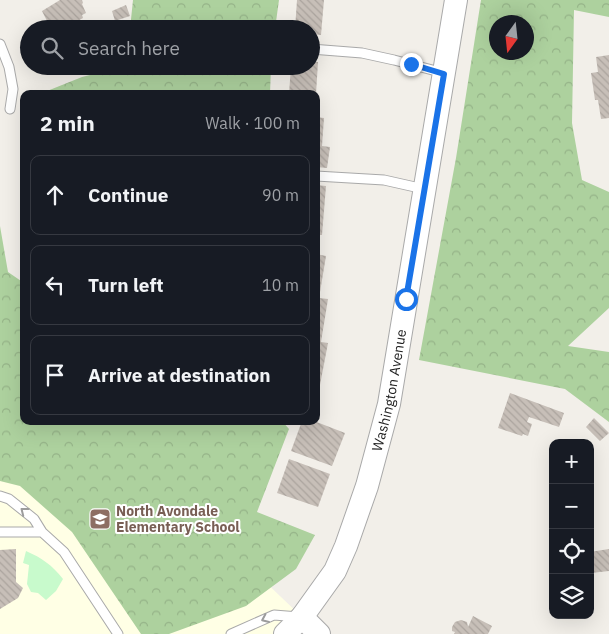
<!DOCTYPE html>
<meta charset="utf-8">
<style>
:root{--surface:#171b24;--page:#242831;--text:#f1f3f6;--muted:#9ea1a6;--line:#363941}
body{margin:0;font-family:"IBM Plex Sans",sans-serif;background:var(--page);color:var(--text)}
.controls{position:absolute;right:15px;bottom:15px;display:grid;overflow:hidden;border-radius:10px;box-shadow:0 5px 20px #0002}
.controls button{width:45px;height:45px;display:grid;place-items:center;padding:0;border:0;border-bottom:1px solid var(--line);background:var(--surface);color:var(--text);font:25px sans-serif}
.compass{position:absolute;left:489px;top:15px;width:45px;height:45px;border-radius:50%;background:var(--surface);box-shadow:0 5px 20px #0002;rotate:195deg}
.stop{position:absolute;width:15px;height:15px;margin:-11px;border:4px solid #1a73e8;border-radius:50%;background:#fff}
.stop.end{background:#1a73e8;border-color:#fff;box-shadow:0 1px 5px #0008}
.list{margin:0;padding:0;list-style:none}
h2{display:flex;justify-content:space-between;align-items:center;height:65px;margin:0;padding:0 20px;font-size:21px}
h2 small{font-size:16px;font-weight:400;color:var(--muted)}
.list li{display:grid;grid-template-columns:32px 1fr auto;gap:15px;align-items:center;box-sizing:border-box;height:80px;margin:0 10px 10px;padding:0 10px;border:1px solid var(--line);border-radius:10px}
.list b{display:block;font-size:19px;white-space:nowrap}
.list em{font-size:16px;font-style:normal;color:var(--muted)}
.icon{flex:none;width:28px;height:28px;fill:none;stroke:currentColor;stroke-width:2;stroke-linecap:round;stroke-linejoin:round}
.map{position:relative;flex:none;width:609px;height:634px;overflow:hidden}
.search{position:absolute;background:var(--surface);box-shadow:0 5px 20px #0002;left:20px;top:20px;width:300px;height:55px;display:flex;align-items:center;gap:12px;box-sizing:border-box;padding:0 18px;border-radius:28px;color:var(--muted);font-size:19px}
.panel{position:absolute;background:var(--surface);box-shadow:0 5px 20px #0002;left:20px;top:90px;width:300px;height:335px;border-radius:10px}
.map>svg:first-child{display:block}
.education{fill:#ffffe5}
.forest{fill:url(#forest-crowns);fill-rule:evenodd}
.park{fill:#c8facc}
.building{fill:url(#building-back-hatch)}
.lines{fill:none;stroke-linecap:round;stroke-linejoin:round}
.service-casing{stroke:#a9a9a9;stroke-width:11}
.tertiary-casing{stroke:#a9a9a9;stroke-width:24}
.service{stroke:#fff;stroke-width:9}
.tertiary{stroke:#fff;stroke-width:22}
.oneway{stroke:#9c9c9c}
.route{stroke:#1a73e8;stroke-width:6}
.labels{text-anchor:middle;stroke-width:4;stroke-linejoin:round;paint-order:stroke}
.street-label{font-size:14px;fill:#222;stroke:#fff}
.education-label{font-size:14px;font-weight:bold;fill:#785e54;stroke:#fff;text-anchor:start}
</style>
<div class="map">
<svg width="609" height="634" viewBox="0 0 609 634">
<defs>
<pattern id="forest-crowns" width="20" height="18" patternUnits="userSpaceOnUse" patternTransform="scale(1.25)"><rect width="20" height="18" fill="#add19e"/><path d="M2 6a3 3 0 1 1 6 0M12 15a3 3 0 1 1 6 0" fill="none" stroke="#95b388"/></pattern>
<pattern id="building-back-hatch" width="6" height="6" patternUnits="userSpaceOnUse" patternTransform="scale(1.25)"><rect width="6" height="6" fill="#c7bfb8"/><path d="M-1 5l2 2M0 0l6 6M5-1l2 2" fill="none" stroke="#aba49e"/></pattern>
</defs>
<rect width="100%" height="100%" fill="#f2efe9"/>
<!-- education -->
<path class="education" d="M0,330l24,91h72l206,196 -17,17h-285z"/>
<!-- forest -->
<path class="forest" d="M133,0h146l-4,29h-145z
M481,0h128v17l-35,-7 -2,113 10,57 27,12v116l-41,38 41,6v70l-44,-33 -146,-29 37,-202zM496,22h30v30h-30z
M126,66h145l-1,28h-224l1,-3 35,-14z
M0,226l8,46 16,11v138h258l7,8 -32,83 58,23 -19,34 -50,37 -77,28h-28l-69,-102 -52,-46 -20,-5z"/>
<!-- park -->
<path class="park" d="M26,551c16,7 26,14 37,28l-7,12 -10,9 -8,-7 -7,-1 -4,-8 2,-19 -6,-2z"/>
<!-- building -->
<path class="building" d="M60,0h22l1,3 -1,1 4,9 -4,2 1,3 -13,7 -1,-2 -11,6h-7l-9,-18z
M297,0h27l-3,35 -10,-1v-5h-16z
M126,5l4,11 -15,5 -3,-10z
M609,55v63l-8,1 -3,-19h-3l-4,-27 7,-1 -2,-15z
M311,61l7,1 -2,32h-27l2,-28h20z
M66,66h18l-14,7z
M316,117l8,1 -2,28 8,1 -3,21 -11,-1z
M316,185l10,1 -4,49h-6z
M316,254l10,2 -7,42 9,1 -7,43 7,1 -8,42 -4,-1z
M510,393l54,20 -5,14 -30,-10 -2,5 5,2 -4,12 -5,-2 -1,2 -24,-8z
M594,418l15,15 -9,8 -14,-14z
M302,421h12l31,12 -13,33 -41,-15z
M289,459l41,15 -12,33 -41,-14z
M16,549v33l7,6 -5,10 -18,11v-59z
M609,549v22l-18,2 -1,-21z
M473,616l19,10 -4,8h-34l1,-2 -3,-1v-4l3,-5 6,-2 6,2 1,5z"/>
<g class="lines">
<!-- service casing -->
<g class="service-casing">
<path id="service" d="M0,44l9,23 4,22 -3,20
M311,49l51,4 32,7 50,13
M316,176l68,4 40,9
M0,496l9,3 25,20 8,13 22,20 54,82
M0,532h42
M231,634l43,-19 25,2"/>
</g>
<!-- tertiary casing -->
<g class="tertiary-casing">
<g id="tertiary">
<path d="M302,617l17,17"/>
<path id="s1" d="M285,634l17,-17 33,-46 11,-25 21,-60 22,-82 67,-404"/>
</g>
</g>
<!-- service -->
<use href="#service" class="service"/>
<!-- tertiary -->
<use href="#tertiary" class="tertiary"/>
</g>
<!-- one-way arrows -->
<defs><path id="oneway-chevron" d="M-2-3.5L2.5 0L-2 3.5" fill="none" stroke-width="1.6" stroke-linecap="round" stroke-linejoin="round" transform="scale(1.25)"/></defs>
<g class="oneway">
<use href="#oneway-chevron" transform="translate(24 511) rotate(-142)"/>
<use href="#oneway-chevron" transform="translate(265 619) rotate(156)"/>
</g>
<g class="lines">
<!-- route -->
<path class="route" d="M406,299l38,-225 -33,-10"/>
</g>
<!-- icons -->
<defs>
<g id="school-square" transform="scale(1.125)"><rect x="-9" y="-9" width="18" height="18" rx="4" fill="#8d6e63" stroke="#fff"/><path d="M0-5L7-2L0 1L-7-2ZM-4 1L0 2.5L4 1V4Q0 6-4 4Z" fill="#fff"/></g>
</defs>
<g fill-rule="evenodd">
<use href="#school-square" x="100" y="519"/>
</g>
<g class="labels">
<!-- street labels -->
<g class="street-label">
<text dy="5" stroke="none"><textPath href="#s1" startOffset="270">Washington Avenue</textPath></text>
</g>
<!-- education labels -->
<g class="education-label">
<text x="116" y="516">North Avondale<tspan x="116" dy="16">Elementary School</tspan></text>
</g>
</g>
</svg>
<div class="controls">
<button>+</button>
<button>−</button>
<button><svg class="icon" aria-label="locate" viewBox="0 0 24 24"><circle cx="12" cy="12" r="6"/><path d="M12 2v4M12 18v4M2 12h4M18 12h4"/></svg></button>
<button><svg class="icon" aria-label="layers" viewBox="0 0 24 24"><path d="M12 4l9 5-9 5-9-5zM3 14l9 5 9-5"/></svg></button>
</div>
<svg class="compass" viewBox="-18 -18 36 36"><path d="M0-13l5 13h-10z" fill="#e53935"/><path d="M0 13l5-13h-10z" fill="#9ea1a6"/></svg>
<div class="stop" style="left:406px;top:299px"></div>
<div class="stop end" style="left:411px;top:64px"></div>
<div class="search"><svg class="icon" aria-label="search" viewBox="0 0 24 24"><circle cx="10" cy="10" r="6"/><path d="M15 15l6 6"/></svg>Search here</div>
<section class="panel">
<h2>2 min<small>Walk · 100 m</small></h2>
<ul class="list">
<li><svg class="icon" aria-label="ahead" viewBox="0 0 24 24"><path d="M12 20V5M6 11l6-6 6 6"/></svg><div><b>Continue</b></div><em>90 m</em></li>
<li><svg class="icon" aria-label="left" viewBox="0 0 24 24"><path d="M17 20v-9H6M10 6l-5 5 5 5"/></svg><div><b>Turn left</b></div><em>10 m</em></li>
<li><svg class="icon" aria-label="arrive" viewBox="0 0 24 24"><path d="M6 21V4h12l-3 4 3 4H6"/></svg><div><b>Arrive at destination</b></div></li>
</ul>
</section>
</div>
